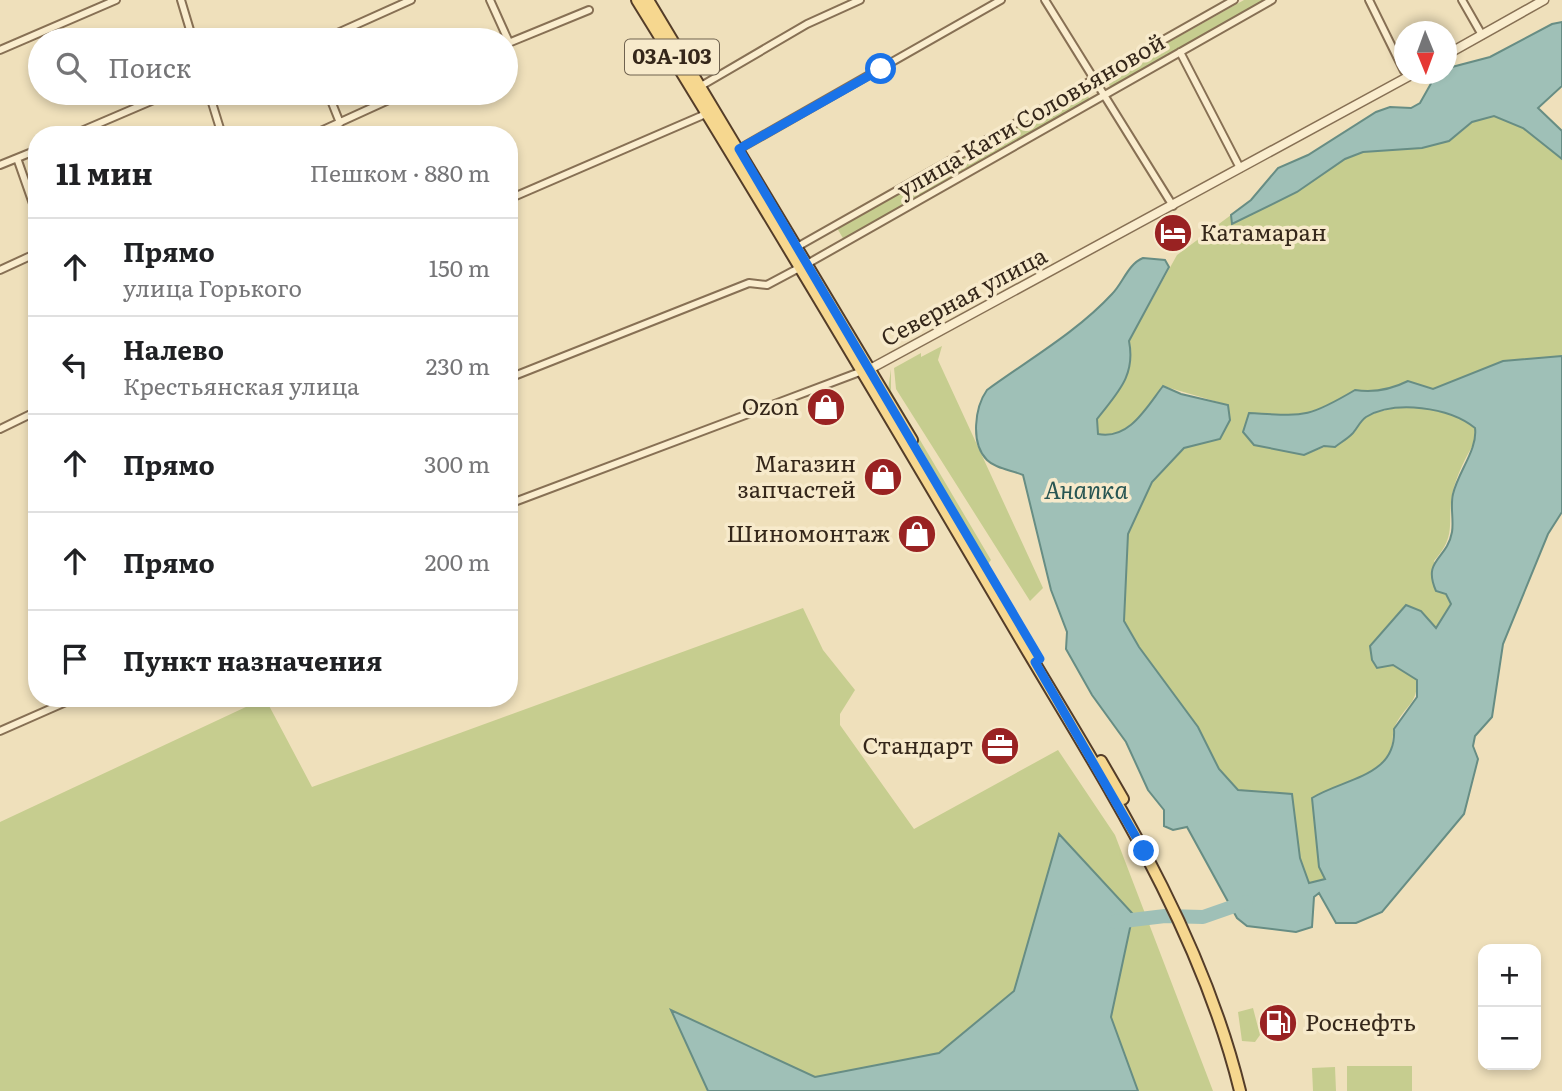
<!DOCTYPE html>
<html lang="ru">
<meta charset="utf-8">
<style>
:root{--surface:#fff;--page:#f6f6f6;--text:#202124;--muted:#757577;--line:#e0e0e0}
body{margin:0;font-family:Literata,serif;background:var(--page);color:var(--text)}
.controls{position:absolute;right:21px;bottom:21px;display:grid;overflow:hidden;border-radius:14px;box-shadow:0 4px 10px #0003}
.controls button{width:63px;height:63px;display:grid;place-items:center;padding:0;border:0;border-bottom:2px solid var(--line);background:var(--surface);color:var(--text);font:35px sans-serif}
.compass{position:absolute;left:1394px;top:21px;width:63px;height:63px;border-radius:50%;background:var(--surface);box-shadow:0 4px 10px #0003;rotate:179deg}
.stop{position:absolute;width:21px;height:21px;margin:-16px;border:5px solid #1a73e8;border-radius:50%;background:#fff}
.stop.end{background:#1a73e8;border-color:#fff;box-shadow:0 2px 7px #0008}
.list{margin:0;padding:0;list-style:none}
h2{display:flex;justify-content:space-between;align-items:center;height:91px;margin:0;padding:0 28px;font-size:30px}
h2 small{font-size:23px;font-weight:400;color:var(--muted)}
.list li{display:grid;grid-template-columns:46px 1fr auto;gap:21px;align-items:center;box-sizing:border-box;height:98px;padding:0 28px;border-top:2px solid var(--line)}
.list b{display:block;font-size:26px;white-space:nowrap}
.list p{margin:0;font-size:23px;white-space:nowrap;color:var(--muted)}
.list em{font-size:23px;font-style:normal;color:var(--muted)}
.icon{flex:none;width:38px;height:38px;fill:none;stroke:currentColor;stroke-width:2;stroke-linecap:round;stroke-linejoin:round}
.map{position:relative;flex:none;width:1562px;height:1091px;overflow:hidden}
.search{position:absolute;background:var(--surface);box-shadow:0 4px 10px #0003;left:28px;top:28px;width:490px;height:77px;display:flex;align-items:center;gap:18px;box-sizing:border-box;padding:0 24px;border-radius:38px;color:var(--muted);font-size:26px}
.panel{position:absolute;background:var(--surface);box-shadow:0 4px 10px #0003;left:28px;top:126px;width:490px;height:581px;border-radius:28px}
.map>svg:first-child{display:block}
.green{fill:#c6cd8f}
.water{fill:#9fc0b7;stroke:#678d84;stroke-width:2}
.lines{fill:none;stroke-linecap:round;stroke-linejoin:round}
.river{stroke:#9fc0b7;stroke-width:14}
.minor-casing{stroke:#877054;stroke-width:10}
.tertiary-casing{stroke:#877054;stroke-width:11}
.primary-casing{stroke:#543d29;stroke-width:14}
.minor{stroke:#faedce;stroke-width:6}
.tertiary{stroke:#faedce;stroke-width:8}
.primary{stroke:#f6d78f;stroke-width:10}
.route{stroke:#1a73e8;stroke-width:9}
.labels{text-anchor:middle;stroke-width:7;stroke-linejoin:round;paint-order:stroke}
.shield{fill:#f7eacb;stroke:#6f624f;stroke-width:2}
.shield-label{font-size:21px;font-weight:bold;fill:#35271a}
.street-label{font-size:23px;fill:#35271a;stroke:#f7eacb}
.poi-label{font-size:23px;fill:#35271a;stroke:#f7eacb;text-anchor:end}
.water-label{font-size:24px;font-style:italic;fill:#285653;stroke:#f7eacb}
</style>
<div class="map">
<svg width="1562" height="1091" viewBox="0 0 1562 1091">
<rect width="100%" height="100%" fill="#efe0bb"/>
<!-- green -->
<path class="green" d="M1244,0h22l-155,88 -6,-10z
M1084,88l6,12 -246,140 -7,-12z
M1494,116l29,12 39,31v197l-59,5 -70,28 -25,-8c-18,9 -34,12 -53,9 -34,20 -52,30 -92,23l41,42c14,-6 31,-11 45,-18 7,-5 10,-16 17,-20 32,-16 82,-11 109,11l1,12c-10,16 -20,36 -24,55 -5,30 5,40 -18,66l17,43 -15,24 -15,-17 -28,54 24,15c0,24 -9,23 -20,42 -7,12 -2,28 -12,41 -10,13 -56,27 -73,35l7,69 6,12 -16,4 -9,-25 -8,-64 -54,-4 -19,-21 -21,-42 -59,-80 -15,-26 4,-87 24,-52 32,-34 36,-9 8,-34 -65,-19c-18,23 -34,53 -65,48l-1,-15c19,-25 39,-45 32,-78l48,-86 54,-40 2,8 64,-31 48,-33 18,-7 59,-4 37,-14 14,-12z
M942,346l-4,14 105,228 -13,13 -134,-212 -2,-21 27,-15v4z
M891,369v22l100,169 -4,5 -99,-175z
M803,608l20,42 32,40 -15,24v11l74,104 144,-79 57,85 98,256h-75l-27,-74 22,-103 -74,-80 -45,158 -75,61 -124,24 -143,-67 36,81h-708v-269l265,-124 47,89z
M1253,1008l7,27 -5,7 -13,-1 -4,-29z
M1347,1066h65v25h-65z
M1335,1067l1,24h-23l-1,-23z"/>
<!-- water -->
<path class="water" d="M1562,22v64l-24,22 24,23v28l-39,-31 -29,-12 -22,6 -23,19 -27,7 -59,4 -18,7 -48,33 -65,32 -1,-9 20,-15 27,-32 30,-13 68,-43 14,-5 21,1 9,-5 13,-23 19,-13 38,-10 62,-33z
M1143,258l22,2 4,7 -40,74c7,35 -12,52 -32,78l1,15c31,6 48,-26 65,-48l18,8 47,11 2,15 -10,19 -36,9 -32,34 -24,52 -4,87 15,26 59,80 21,42 19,21 54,4 8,64 9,25 16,-4 -6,-12 -7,-69c32,-20 85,-21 82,-69l23,-32v-17l-24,-15 -16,3 -5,-8 -2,-14 36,-41 15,6 15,17 15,-24 -5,-10 -10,-3c-14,-32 11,-31 16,-59 2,-12 -2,-26 1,-38 5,-22 25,-45 22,-66 -26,-21 -80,-28 -109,-11 -6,4 -9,12 -14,17 -5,5 -12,9 -17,13l-11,-1 -20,9 -50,-10 -11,-13 6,-19c55,3 57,6 106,-23 19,3 35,0 53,-9l25,8 70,-28 59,-5v156l-14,22 -45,110 -11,73 -17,19 -2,10 5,13 -14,55 -82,98 -26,11h-20l-17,-30 -5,4 -2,30 -16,5 -49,-6 -10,-8 -50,-91 -14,3 -9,-4v-16l-16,-20 -22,-48 -34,-47 -26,-46 1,-17 -16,-42 -28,-115c-11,-5 -27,-6 -36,-15 -17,-17 -12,-53 0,-70 41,-30 90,-58 125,-96 11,-11 16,-30 31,-36z
M1059,834l74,80 -22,103 27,74h-430l-37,-81 144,67 124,-24 75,-62z"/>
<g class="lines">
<!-- river -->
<path class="river" d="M1115,922l50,-6 38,1 43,-15"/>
<!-- minor casing -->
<g class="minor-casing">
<path id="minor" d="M181,0l12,40
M490,0l19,42
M1045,0l128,206
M1369,0l35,71
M1462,0l20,35
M322,40l89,-40
M506,44l83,-34
M0,50l116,-50
M1180,52l60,116
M701,86l106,-62 53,-24
M209,93l13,42
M328,93l12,30
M72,135l91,-39
M312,135l92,-42
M739,149l262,-149
M17,158l20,57
M0,165l37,-15
M509,199l199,-86
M797,247l437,-247
M807,264l465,-264
M0,270l37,-17
M509,378l240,-95 18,2 32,-17
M0,429l37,-18
M509,504l356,-134
M0,731l75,-33"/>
</g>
<!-- tertiary casing -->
<g class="tertiary-casing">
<path id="tertiary" d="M1446,55l98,-55
M870,369l543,-295"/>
</g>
<!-- primary casing -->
<g class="primary-casing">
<path id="primary" d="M637,0c129,208 254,419 378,630 87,148 184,293 225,461
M648,0l264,440
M1101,761l22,38"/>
</g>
<!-- minor -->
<use href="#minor" class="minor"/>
<!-- tertiary -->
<use href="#tertiary" class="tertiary"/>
<!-- primary -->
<use href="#primary" class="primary"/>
</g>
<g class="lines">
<!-- route -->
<path class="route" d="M881,69l-142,80 301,510 -5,3 109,189"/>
</g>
<!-- icons -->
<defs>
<g id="hotel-disc" transform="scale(2.0125)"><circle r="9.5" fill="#922" stroke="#f7eacb"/><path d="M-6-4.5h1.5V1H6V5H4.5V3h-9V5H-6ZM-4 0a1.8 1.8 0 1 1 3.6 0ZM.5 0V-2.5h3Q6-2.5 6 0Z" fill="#fff"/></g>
<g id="shop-disc" transform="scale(2.0125)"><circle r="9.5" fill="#922" stroke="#f7eacb"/><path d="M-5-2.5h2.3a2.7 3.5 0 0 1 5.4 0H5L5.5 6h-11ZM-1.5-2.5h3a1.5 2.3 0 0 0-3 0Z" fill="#fff"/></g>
<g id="office-disc" transform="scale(2.0125)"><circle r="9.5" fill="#922" stroke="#f7eacb"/><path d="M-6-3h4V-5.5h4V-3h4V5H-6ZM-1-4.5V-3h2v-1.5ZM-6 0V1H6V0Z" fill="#fff"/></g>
<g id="fuel-disc" transform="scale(2.0125)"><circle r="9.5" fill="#922" stroke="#f7eacb"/><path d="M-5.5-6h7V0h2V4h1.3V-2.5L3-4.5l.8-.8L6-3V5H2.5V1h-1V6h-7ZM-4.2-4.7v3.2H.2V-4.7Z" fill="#fff"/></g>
</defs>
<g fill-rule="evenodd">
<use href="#hotel-disc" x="1173" y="233"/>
<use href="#shop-disc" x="826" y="407"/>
<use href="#shop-disc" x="883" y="477"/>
<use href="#shop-disc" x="917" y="534"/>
<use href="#office-disc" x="1000" y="746"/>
<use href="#fuel-disc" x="1278" y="1023"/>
</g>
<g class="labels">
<!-- shield labels -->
<rect class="shield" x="625" y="39.5" width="94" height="35" rx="5"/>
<g class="shield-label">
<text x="672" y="64">03А-103</text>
</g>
<!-- street labels -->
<g class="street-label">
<text transform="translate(1031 116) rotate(-30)" y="8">улица Кати Соловьяновой</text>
<text transform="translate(964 297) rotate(-28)" y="8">Северная улица</text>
</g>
<!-- poi labels -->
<g class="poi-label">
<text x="1200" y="241" text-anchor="start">Катамаран</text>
<text x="799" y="415">Ozon</text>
<text x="856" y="472">Магазин<tspan x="856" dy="26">запчастей</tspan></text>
<text x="890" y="542">Шиномонтаж</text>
<text x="973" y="754">Стандарт</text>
<text x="1305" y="1031" text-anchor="start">Роснефть</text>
</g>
<!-- water labels -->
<g class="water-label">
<text x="1086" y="499">Анапка</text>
</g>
</g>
</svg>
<div class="controls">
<button>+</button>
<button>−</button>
</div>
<svg class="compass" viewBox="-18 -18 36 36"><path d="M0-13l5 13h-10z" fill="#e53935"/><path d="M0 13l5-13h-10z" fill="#757577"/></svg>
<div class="stop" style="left:881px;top:69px"></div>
<div class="stop end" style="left:1144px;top:851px"></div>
<div class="search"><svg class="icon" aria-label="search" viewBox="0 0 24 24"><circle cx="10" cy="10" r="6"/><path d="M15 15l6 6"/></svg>Поиск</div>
<section class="panel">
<h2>11 мин<small>Пешком · 880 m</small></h2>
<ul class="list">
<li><svg class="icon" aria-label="ahead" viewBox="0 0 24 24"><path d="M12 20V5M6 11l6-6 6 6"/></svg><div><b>Прямо</b><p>улица Горького</p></div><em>150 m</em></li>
<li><svg class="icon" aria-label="left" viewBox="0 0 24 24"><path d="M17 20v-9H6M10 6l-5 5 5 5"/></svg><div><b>Налево</b><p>Крестьянская улица</p></div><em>230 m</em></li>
<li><svg class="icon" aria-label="ahead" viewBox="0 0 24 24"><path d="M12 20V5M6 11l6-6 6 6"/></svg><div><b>Прямо</b></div><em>300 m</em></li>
<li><svg class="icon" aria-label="ahead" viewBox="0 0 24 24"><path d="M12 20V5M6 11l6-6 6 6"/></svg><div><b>Прямо</b></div><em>200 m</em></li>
<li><svg class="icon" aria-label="arrive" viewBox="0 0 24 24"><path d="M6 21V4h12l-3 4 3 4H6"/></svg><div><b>Пункт назначения</b></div></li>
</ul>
</section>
</div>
